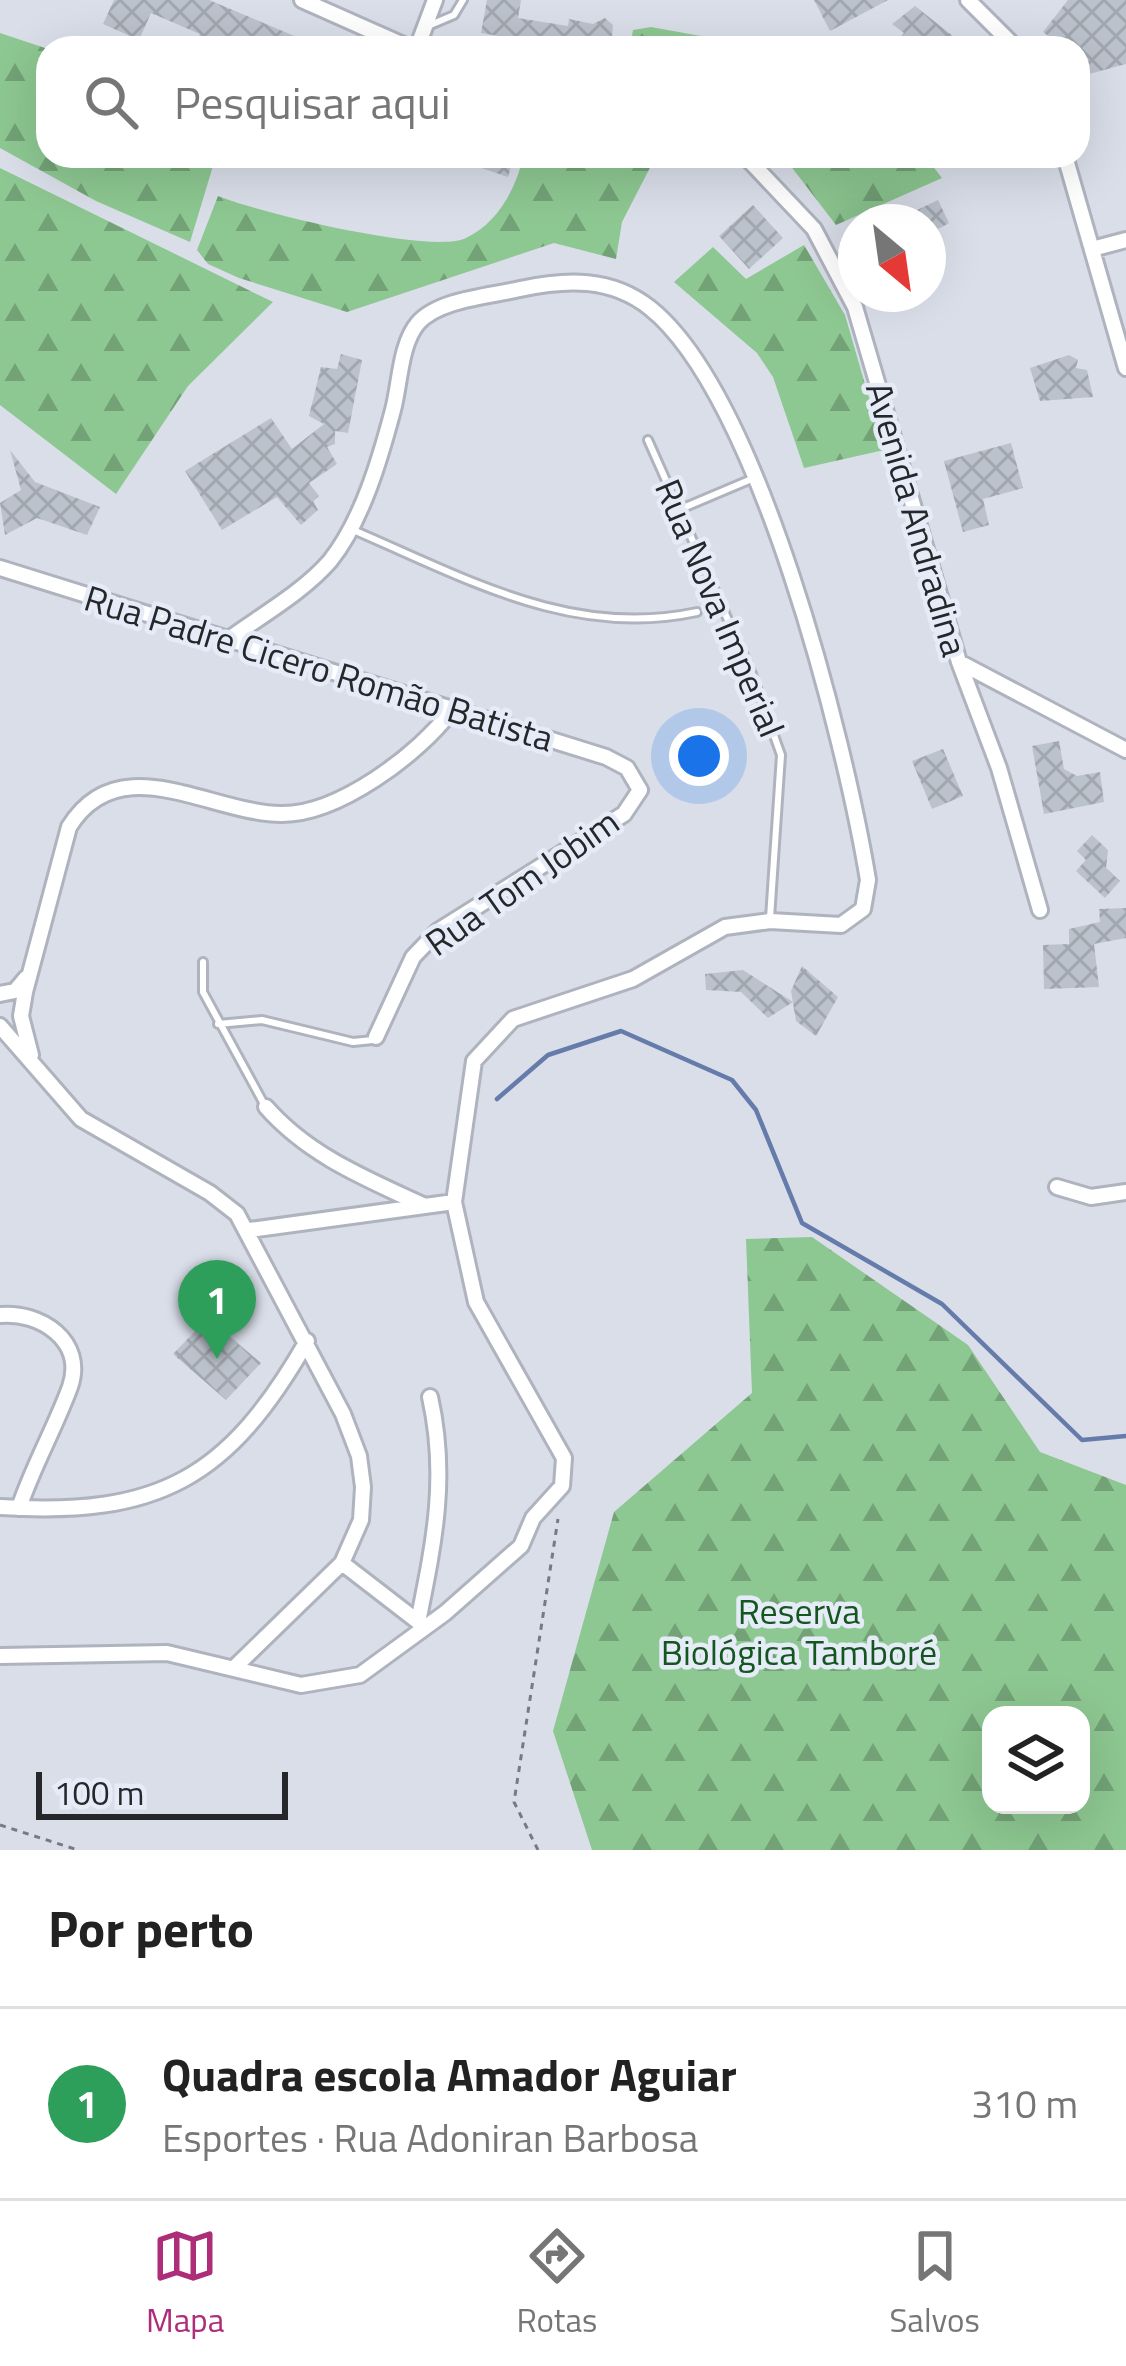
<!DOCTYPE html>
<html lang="pt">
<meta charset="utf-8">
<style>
:root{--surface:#fff;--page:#f2f2f2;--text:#222;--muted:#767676;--line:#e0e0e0;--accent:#ae2d79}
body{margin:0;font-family:"Titillium Web",sans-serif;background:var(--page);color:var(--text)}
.controls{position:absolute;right:36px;bottom:36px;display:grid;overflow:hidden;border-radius:24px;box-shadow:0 12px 48px #0002}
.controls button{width:108px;height:108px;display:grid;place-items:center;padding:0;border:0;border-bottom:3px solid var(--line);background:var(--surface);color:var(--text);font:60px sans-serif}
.compass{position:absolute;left:838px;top:204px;width:108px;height:108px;border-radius:50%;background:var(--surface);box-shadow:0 12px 48px #0002;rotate:151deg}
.scale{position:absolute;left:36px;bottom:30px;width:252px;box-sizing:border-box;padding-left:12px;border:6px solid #25272b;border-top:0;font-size:33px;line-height:42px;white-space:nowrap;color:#25272b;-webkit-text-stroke:9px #e6ecf7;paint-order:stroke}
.you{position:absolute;left:699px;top:756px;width:42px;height:42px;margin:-30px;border:9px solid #fff;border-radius:50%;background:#1a73e8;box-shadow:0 0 0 18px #1a73e833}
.badge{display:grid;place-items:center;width:78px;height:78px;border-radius:50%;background:var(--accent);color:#fff;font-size:39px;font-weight:700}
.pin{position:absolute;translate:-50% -99px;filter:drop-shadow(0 3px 6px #0008)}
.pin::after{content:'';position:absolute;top:63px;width:42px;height:36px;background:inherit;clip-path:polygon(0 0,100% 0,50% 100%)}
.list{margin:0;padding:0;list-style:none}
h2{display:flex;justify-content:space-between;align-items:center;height:156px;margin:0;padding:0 48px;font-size:51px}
h2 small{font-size:39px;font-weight:400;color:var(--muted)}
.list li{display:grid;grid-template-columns:78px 1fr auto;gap:36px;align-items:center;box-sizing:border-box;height:192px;padding:0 48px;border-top:3px solid var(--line)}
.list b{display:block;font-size:45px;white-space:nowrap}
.list p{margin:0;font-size:39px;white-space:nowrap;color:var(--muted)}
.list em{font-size:39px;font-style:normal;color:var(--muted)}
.icon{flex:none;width:66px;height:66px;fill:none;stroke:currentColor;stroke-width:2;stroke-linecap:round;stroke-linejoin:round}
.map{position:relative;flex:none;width:1126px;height:1850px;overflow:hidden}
.search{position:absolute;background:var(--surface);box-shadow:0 12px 48px #0002;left:36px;right:36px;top:36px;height:132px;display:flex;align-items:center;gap:30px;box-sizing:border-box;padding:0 42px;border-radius:36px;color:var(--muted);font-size:45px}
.sheet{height:348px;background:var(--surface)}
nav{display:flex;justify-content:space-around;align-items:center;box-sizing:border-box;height:168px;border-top:3px solid var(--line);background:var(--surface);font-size:33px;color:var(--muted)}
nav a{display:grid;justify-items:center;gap:6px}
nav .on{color:var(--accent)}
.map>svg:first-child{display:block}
.forest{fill:url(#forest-firs);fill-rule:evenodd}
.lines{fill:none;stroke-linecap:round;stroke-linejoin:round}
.stream{stroke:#657cab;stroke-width:4.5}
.building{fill:url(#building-cross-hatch)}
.service-casing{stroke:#aeb3be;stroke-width:12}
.minor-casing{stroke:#aeb3be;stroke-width:20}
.path{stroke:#767a81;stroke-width:3;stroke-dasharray:6 6;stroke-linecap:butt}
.service{stroke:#fff;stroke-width:6}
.minor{stroke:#fff;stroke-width:14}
.labels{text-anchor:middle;stroke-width:9;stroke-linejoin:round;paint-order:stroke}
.street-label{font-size:36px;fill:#25272b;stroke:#e6ecf7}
.park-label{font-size:36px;fill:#145520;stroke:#e6ecf7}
</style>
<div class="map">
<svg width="1126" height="1850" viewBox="0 0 1126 1850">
<defs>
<pattern id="forest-firs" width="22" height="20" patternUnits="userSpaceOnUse" patternTransform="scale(3)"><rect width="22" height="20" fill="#8dc791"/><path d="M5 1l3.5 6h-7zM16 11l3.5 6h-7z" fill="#73a277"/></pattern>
<pattern id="building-cross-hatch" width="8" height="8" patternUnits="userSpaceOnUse" patternTransform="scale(3)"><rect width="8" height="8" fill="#bcc2cc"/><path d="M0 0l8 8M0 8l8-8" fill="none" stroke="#a1a7af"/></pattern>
</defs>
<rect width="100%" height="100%" fill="#d9dee9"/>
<!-- forest -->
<path class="forest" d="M651,27l105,19 10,2h-136l3,-18z
M0,33l48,16v107h168l-26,86 -94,-41 -96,-53z
M524,156h132l-34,66 -6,37 -62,-16 -207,69 -108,-34 -31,-14 -11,-14 21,-54c39,16 214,59 248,42 33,-16 49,-49 58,-82z
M783,156h142l17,22 -106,47z
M0,168l273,134 -85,84 -72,108 -116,-89z
M804,245l41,70 39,135 -80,18 -31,-91 -16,-24 -83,-71 39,-35 33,32z
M812,1237l156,108 72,107 86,33v365h-534l-39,-119 61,-219 138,-119 -6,-154zM991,1715h90v90h-90z"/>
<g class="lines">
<!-- stream -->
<path class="stream" d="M497,1099l51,-44 73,-24 111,49 24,30 46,113 140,81 140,136 44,-4"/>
</g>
<!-- building -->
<path class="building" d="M114,0h95l114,48h-129l6,-14 -49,-21 -12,27 -36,-16z
M487,0h34l-3,18 50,8 1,-7 24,5 12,-6 8,7 -2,23h-44l-86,-15z
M814,0h74l-58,31z
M1068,0h58v64l-48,13v-29h-14l-21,-16z
M915,6l53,42h-64l-7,-7 7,-8 -12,-9z
M446,156h68l-6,21z
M938,200l11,23 -7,4 -14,6v-11h-36z
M753,205l30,33 -34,31 -30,-33z
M341,354l21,6 -14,73 -13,-2v13l-8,3 10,17 -28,19 10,13 -6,5 5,9 -17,15 -24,-28 -55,33 -37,-59 86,-53 21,31 32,-25 -15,-8 12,-49 16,2z
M1069,355l9,5 -2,8 11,2 6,27 -53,4 -10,-33z
M1011,443l12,45 -40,11 6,26 -26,7 -19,-71z
M10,450l25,32 65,25 -13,28 -50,-17 -32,17 -5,-32 21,-13z
M1059,741l5,28 13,7 23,-4 4,30 -60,12 -12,-68z
M943,749l20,47 -31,13 -20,-48z
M1092,835l16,15 -2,18 14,13 -15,17 -29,-27 10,-11 -9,-9z
M1126,908v30l-32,6 5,43 -55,2 -1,-44 26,-1v-15l31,-7 -1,-13z
M802,966l36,31 -22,39 -20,-15 -5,-30z
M743,970l50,32 -25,16 -27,-26 -35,-2 -1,-16z
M208,1318l53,45 -35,37 -53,-46z"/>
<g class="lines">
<!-- service casing -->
<g class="service-casing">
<path id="service" d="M428,26l26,-11 9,-15
M648,440l104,234 29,81 -11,163
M683,508l71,-30
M353,530c113,48 218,109 344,82
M203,962v30l61,112
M218,1024l44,-4 91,22 20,-2"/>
</g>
<!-- minor casing -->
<g class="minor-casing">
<path id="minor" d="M302,0l108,48
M968,0l48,48
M417,48l18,-48
M745,156l69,73 41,78 104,355 40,106 41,142
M1065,156l61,212
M1092,249l34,-9
M0,568l606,189 21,11 13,22 -16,24 -186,117 -25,26 -37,80
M229,639c33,-24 74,-47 101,-78 32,-40 50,-102 63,-151 7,-26 7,-66 25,-87 21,-24 73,-27 102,-34 46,-10 91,-12 130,19 109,87 195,433 218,572l-5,29 -22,16 -71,-4 -45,6 -92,52 -120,40 -39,42 -20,141 -204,28
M959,662l167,88
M0,994l15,-3 11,-13
M0,1026l81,93 129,74 27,21 106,200 16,42 4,31 -2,33 -19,43 -107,104
M31,1055l-10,-39 4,-24 44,-165c50,-81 140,-14 212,-13 57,1 138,-60 170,-103
M266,1107c43,49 101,72 159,99
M1057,1187l34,10 35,-5
M0,1315c40,-4 86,26 70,72 -15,41 -37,79 -51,121
M0,1507c158,10 228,-28 307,-166
M342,1563l79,61
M418,1622c16,-79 30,-145 12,-225
M0,1656l167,-3 134,32 59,-10 85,-62 76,-67 12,-28 29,-32 2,-28 -88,-156 -22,-100"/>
</g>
<!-- path -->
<path class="path" d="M0,1825l78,25
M538,1850l-24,-48 44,-283"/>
<!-- service -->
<use href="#service" class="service"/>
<!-- minor -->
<use href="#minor" class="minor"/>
</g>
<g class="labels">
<!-- street labels -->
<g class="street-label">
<text transform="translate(917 519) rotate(74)" y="13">Avenida Andradina</text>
<text transform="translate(720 608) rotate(67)" y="13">Rua Nova Imperial</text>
<text transform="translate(319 668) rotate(17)" y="13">Rua Padre Cicero Romão Batista</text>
<text transform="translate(522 882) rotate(-35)" y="13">Rua Tom Jobim</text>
</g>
<!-- park labels -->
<g class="park-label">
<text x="799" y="1624">Reserva<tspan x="799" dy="41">Biológica Tamboré</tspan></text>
</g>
</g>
</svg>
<div class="controls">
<button><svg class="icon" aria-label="layers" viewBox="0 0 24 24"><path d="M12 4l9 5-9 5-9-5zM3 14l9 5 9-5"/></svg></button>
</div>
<svg class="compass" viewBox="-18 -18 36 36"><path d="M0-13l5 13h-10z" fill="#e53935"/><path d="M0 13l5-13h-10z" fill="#767676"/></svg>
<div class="scale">100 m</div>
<div class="you"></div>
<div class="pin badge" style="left:217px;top:1359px;background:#2e9e5b">1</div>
<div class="search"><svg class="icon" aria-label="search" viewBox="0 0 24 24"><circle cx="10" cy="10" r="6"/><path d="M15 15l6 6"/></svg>Pesquisar aqui</div>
</div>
<section class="sheet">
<h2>Por perto<small></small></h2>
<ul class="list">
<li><span class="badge" style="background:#2e9e5b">1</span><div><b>Quadra escola Amador Aguiar</b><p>Esportes · Rua Adoniran Barbosa</p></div><em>310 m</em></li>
</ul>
</section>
<nav>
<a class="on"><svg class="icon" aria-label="map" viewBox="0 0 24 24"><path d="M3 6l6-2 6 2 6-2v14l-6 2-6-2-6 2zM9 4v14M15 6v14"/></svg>Mapa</a>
<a><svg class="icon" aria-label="directions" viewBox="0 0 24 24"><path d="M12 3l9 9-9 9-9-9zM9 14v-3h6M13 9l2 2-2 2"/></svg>Rotas</a>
<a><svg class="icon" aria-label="saved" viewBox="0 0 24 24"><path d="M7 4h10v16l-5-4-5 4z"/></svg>Salvos</a>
</nav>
